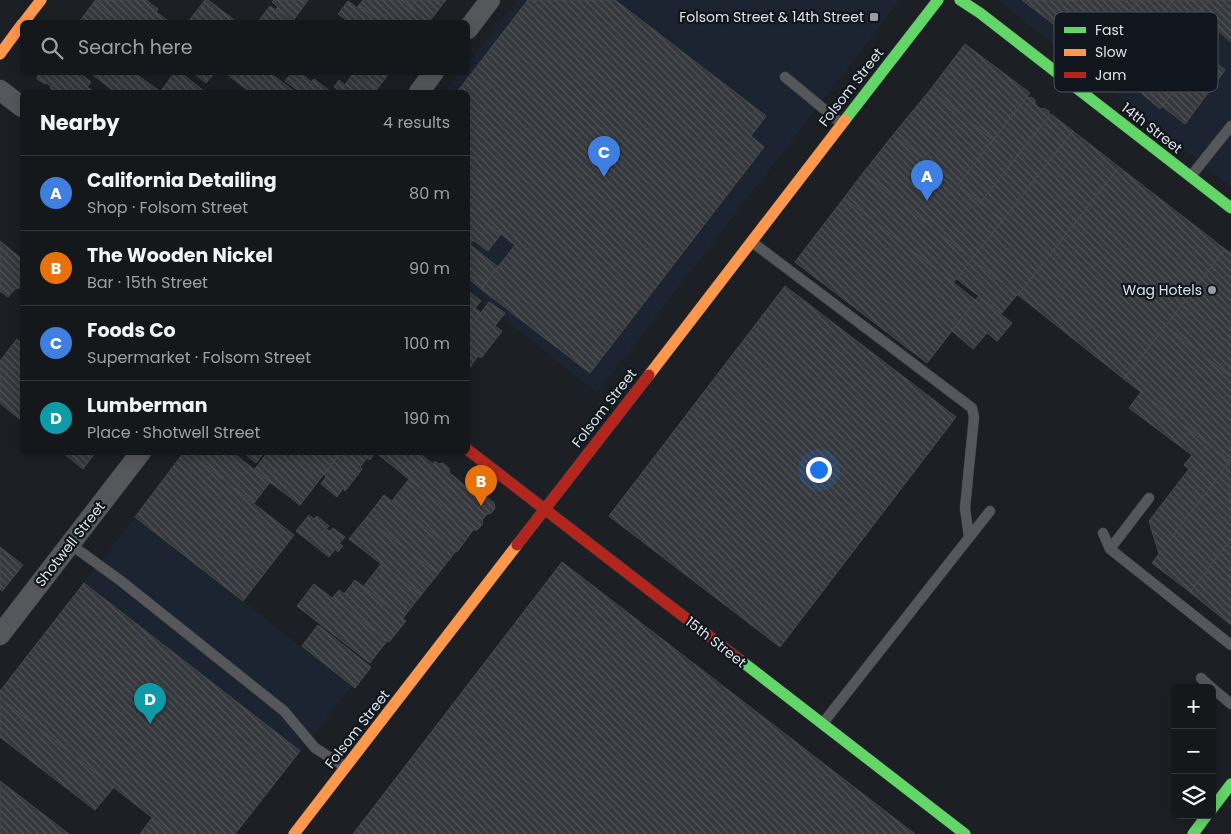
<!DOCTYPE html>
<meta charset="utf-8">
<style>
:root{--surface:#15181b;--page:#1e2124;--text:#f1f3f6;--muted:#9da0a3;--line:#34373a;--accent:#999da2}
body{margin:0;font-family:Poppins,sans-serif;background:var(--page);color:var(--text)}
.controls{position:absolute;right:15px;bottom:15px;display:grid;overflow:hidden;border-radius:8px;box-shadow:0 2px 12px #0003}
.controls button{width:45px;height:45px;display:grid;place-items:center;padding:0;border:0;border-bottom:1px solid var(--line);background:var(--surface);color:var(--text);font:25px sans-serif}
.you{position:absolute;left:818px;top:469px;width:18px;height:18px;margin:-12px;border:4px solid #fff;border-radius:50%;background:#1a73e8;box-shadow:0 0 0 8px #1a73e833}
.badge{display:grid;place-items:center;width:32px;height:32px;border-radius:50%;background:var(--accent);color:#fff;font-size:16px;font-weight:700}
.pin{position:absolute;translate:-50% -41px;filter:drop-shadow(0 1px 2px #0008)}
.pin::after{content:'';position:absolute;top:26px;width:18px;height:15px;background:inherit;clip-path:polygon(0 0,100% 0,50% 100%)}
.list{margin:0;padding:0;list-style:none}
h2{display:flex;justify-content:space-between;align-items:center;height:65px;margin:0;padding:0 20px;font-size:21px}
h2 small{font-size:16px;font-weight:400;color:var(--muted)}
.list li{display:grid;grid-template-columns:32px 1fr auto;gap:15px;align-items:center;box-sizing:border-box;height:75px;padding:0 20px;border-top:1px solid var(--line)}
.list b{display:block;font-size:19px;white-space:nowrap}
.list p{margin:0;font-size:16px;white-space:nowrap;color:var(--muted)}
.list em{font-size:16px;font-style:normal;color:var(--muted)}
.icon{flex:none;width:28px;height:28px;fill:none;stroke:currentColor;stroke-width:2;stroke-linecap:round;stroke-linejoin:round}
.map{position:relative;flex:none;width:1231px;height:834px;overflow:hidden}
.search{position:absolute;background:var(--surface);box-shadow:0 2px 12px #0003;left:20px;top:20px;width:450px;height:55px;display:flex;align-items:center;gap:12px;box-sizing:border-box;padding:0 18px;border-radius:8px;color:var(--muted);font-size:19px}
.panel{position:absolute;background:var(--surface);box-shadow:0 2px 12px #0003;left:20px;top:90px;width:450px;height:365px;border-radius:8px}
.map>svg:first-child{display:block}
.built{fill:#1b2430}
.building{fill:url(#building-back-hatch);stroke:#474a4d}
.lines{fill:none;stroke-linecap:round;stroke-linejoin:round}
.lane-casing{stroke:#3a3d40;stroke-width:11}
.street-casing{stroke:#3a3d40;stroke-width:21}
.fast-casing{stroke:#3a3d40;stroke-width:12}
.slow-casing{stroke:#3a3d40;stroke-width:12}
.jam-casing{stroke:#3a3d40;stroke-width:12}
.lane{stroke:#55575b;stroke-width:10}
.street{stroke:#55575b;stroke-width:20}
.fast{stroke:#63d668;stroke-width:11}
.slow{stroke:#ff974d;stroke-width:11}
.jam{stroke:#b3261e;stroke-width:11}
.poi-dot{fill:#999da2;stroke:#10161d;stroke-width:2}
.labels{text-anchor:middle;stroke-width:4.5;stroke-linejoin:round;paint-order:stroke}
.poi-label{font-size:14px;fill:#dce1e6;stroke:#10161d;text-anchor:end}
.street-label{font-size:14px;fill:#dce1e6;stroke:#10161d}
.key{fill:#10161d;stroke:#4d5359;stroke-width:1}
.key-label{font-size:14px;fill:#dce1e6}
</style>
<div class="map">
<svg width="1231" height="834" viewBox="0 0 1231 834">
<defs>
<pattern id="building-back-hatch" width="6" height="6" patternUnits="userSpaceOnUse" patternTransform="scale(1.25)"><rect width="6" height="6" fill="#35383c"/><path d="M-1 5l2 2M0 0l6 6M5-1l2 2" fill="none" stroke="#525458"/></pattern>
</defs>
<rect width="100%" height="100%" fill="#1c2024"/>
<!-- built -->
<path class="built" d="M518,0h382l-303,393 -129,-103v-198h-24l16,-19 8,-1v-9z
M998,0h233v187z
M185,452l3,1 106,82 -51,66 109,85 -117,148 -235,-143z"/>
<!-- building -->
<path class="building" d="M96,0h50l12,9 -2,3 11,8 -3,2h-44l-26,-20z
M205,0h3l29,22h-49z
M274,0h34l-15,21 -17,-12 2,-2 -6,-5z
M363,0h38l28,22h-47l-23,-17z
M401,0h45l-17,22z
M528,0h87l151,116 -15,20 13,11 -174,226 -109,-84 34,-44 -47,-37v-116h-11z
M1022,0h51l39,33 -18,22z
M1073,0h41l15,12 -17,21z
M1114,0h25l-10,12z
M1139,0h34l-57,73 -21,-17z
M1173,0h36l-49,63 -4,-3 -8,10 5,3 -14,18 -23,-18 14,-18 2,2 7,-8 -2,-2z
M1209,0h22v42l-33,-29z
M348,1l9,7 2,-3 23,17h-39l2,-3 -7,-5z
M94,2l25,20h-40z
M270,6l22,16h-34z
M1196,16l23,17 -59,76 -21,-18z
M965,44l65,49 -37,47 -63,-50z
M1203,53l22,17 -40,54 -23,-18z
M38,72h46l-2,3 9,7 -4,5 8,5h-40l-5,-4 1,-2 -5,-3 -1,1 -8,-5z
M89,72h44l28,20h-46z
M175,72h5l25,20h-45z
M192,72h23l-9,11z
M224,72h45l26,20h-45z
M292,72h8l11,10 3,-3 17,13h-31l-15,-11z
M354,72l23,17 -2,3h-36l1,-1 -6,-4 5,-7 6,5z
M356,72h34l-13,17z
M930,90l63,50 -35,45 -65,-50z
M1031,97l4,3v4l6,5 3,-1 5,3v5l-69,87 -22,-18 68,-87z
M1051,114l22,17 -70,89 -23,-17z
M1073,131l46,36 -101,128 -46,-36z
M893,135l110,85 -31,39 -109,-86z
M1119,167l106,82 -101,130 -106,-84z
M863,173l109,86 -19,24 -109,-85z
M844,198l132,102 -49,63 -132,-101z
M468,208l33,26 -13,17 -15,-11 -3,4 -2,-1z
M0,241l22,18v24l-4,6 -2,-1 -8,9 -8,-6z
M468,243l30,24 -17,22 -13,-11z
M1225,249l6,4v124l-65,-51z
M972,259l45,36 -16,19 -44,-35z
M785,286l171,131 -176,230 -171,-131z
M468,291l13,10 -6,7 6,5 -13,17z
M979,296l33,27 -15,18 -32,-27z
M489,302l16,11 -10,13 7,5 -21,27 -3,-2 -10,14v-40z
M965,314l22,19 -14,16 -21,-18z
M1166,326l65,51v85l-107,-83z
M17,339l5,5v77l-22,-18v-42z
M1141,392l89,69 -71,93 -10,-33 40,-52 -5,-4 8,-10 -63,-47z
M62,452h34l-13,17z
M184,452h4l106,83 -51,66 -108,-84z
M188,452h44l38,30 -16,21z
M243,452h21l-8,11z
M268,452h73l-41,53 -46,-35z
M341,452h34l-5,8 -3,-2 -7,9 2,2 -17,22 -2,-3 -6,9 -16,-13 5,-7 -2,-3z
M375,452h43l15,12 2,-3 3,3 5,-1 6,5v4l16,14 5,-2 6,5v4l7,6 5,-1 6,5 1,5 -4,5 -4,1 -5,6 1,4 -6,6h-4z
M1230,461l1,78 -41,53 -38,-29z
M409,479l64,51 -16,22 -65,-51z
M384,495l72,56 -18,23 -72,-56z
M309,515l5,4 3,-3 12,10 -3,3 4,2 3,-3 12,9 -6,7 4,2 -5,6 -3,-3 -6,8 -33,-26z
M366,518l72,56 -17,21 -72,-56z
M1231,539v86l-41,-33z
M0,547l23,18 -21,26 -2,-2z
M562,562l353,272h-562z
M381,564l40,31 -18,23 -40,-31z
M355,580l51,41 -17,21 -57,-44 7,-8 5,4z
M84,583l216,168 -65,83h-62l-173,-136v-7z
M314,584l73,57 -17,22 -73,-57z
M318,625l53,42 -16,21 -53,-42z
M0,698l114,89 -19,23 -95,-73z
M0,781l69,53h-69z
M152,818l21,16h-33z"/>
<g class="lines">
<!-- lane casing -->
<g class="lane-casing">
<path id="lane" d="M785,77l57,47
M1191,176l40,-50
M752,242l220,166 2,9 -9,91 4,29
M1103,533l7,16 121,96
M70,544l51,37 163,130 31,37 30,19
M1110,549l39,-51
M1201,678l11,10
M1212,688l19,16
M823,723l167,-212"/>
</g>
<!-- street casing -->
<g class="street-casing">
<path id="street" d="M468,29l22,-29
M0,90l22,17
M419,92l15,-20
M0,635l141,-183"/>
</g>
<!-- fast casing -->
<g class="fast-casing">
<path id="fast" d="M960,0l20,13 251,195
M845,120l93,-120
M740,660l225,174
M1212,809l19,-25
M1193,834l14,-19"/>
</g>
<!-- slow casing -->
<g class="slow-casing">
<path id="slow" d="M24,22l17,-22
M0,54l22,-30
M649,375l196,-255
M294,834l223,-289"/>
</g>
<!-- jam casing -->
<g class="jam-casing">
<path id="jam" d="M468,450l272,210
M517,545l132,-170"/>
</g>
<!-- lane -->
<use href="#lane" class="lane"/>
<!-- street -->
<use href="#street" class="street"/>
<!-- fast -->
<use href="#fast" class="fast"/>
<!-- slow -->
<use href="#slow" class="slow"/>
<!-- jam -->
<use href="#jam" class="jam"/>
</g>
<!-- markers -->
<g class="poi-dot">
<rect x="869" y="12" width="10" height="10" rx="2.5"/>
<circle cx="1212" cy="290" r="5"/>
</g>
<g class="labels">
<!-- poi labels -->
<g class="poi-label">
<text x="864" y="22">Folsom Street &amp; 14th Street</text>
<text x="1202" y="295">Wag Hotels</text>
</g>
<!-- street labels -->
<g class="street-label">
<text transform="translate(851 87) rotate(-52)" y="5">Folsom Street</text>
<text transform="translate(1152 128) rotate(38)" y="5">14th Street</text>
<text transform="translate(604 408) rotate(-52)" y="5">Folsom Street</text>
<text transform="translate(70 544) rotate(-52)" y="5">Shotwell Street</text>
<text transform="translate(716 642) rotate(38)" y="5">15th Street</text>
<text transform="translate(357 729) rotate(-52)" y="5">Folsom Street</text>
</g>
</g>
<!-- legend -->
<rect x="1054" y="12" width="164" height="80" rx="8" class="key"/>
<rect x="1064" y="27" width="22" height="6" fill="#63d668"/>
<rect x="1064" y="49" width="22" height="7" fill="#ff974d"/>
<rect x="1064" y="72" width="22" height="6" fill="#b3261e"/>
<g class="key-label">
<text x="1095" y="35">Fast</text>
<text x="1095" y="57">Slow</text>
<text x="1095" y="80">Jam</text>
</g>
</svg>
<div class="controls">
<button>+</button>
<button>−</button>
<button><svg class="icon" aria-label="layers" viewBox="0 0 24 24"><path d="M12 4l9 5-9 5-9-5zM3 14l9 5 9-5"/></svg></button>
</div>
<div class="you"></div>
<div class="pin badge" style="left:927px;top:201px;background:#3f7fe0">A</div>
<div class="pin badge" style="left:481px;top:506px;background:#e8710a">B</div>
<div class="pin badge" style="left:604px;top:177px;background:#3f7fe0">C</div>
<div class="pin badge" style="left:150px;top:724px;background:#0f9aa8">D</div>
<div class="search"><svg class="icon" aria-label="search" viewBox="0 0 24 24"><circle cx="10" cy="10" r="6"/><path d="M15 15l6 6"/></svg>Search here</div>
<section class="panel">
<h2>Nearby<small>4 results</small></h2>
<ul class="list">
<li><span class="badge" style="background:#3f7fe0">A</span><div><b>California Detailing</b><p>Shop · Folsom Street</p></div><em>80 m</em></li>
<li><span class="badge" style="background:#e8710a">B</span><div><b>The Wooden Nickel</b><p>Bar · 15th Street</p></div><em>90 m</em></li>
<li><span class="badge" style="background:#3f7fe0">C</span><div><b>Foods Co</b><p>Supermarket · Folsom Street</p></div><em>100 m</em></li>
<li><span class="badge" style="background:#0f9aa8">D</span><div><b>Lumberman</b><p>Place · Shotwell Street</p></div><em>190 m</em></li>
</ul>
</section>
</div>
